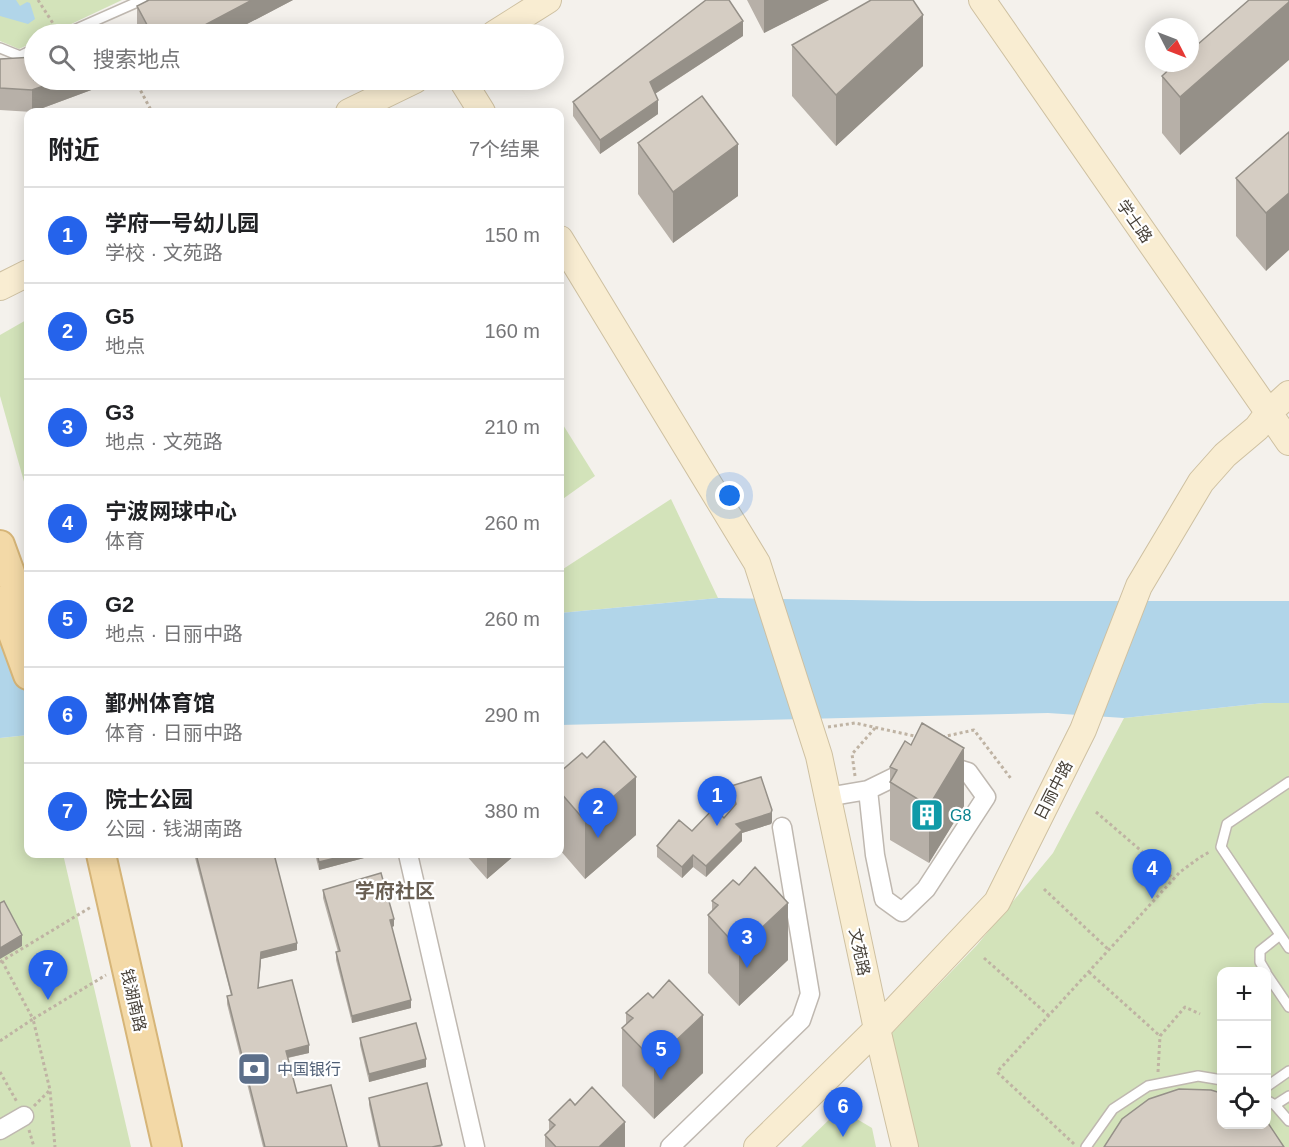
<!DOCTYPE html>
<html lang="zh">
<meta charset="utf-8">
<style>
:root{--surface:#fff;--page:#f6f6f6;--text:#202124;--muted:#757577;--line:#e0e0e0;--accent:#2563eb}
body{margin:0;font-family:Helvetica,"Noto Sans SC",sans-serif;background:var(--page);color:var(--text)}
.controls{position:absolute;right:18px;bottom:18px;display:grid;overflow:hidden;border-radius:12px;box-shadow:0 3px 15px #0003}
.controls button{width:54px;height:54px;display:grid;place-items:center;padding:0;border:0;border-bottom:2px solid var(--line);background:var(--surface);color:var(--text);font:30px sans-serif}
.compass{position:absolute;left:1145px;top:18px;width:54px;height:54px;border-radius:50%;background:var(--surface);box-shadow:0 3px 15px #0003;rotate:132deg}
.you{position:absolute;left:730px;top:496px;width:21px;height:21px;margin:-15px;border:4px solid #fff;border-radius:50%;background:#1a73e8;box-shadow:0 0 0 9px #1a73e833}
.badge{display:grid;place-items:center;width:39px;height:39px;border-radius:50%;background:var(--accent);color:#fff;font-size:20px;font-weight:700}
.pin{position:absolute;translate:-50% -50px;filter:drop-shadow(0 2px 3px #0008)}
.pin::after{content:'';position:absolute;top:32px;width:21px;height:18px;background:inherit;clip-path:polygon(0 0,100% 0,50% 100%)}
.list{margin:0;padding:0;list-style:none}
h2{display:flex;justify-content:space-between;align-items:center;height:78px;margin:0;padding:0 24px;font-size:26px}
h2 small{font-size:20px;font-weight:400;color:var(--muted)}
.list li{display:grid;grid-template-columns:39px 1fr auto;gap:18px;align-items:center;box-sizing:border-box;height:96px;padding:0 24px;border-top:2px solid var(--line)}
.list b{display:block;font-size:22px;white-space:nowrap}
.list p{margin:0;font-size:20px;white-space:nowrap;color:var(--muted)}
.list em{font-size:20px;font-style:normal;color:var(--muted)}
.icon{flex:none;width:33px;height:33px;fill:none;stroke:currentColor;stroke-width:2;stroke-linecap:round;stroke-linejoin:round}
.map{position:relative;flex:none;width:1289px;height:1147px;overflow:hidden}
.search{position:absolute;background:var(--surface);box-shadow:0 3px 15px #0003;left:24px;top:24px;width:540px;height:66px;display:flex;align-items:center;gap:15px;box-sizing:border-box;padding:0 21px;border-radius:33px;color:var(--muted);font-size:22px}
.panel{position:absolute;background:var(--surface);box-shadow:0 3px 15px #0003;left:24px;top:108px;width:540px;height:750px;border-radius:12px}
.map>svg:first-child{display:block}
.green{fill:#d3e3ba;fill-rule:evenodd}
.water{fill:#b1d5e9}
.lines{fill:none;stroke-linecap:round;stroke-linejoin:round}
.lane-casing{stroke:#bfb8b0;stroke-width:12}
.street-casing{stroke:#bfb8b0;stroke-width:21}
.secondary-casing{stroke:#cec0a1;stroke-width:28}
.primary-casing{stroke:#d6b578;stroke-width:32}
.path{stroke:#bfb3a3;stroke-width:3;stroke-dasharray:3 3;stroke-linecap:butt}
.lane{stroke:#fff;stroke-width:9}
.street{stroke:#fff;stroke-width:18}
.secondary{stroke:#f9edd2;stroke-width:26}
.primary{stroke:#f3d9a7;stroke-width:28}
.wall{fill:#b7b0a8}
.shaded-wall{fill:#959088}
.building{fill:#d5cdc3;stroke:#959088;stroke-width:1.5}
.labels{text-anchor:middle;stroke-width:4.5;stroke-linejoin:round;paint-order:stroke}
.street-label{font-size:16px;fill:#48423a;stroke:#fff}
.culture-label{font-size:16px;fill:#0d838f;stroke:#fff;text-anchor:start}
.service-label{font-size:16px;fill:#4e5e75;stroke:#fff;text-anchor:start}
.quarter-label{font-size:20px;font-weight:bold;fill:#695f53;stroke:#fff}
</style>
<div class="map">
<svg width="1289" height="1147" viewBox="0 0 1289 1147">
<rect width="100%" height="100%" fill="#f4f1ec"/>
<!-- green -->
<path class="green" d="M0,0h122l-72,34h-16v8l-15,7 -19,-8z
M28,319v177l-28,-100v-61z
M560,420l35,56 -35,25z
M671,499l47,99 -158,15v-42z
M1264,703h25v444h-372l-26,-113 86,-89 76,-92 71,-135zM1222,972h44v152h-44z
M28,735v119h35l68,293h-131v-409z
M840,1109l32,19 4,19h-75z"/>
<!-- water -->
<path class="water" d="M0,0h16l4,6 7,-4 3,1 5,16 -7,5 -28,-8z
M718,598l204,3h367v102h-25l-140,15 -76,-5 -488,12v-112z
M28,632v103l-28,3v-98z"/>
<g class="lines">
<!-- lane casing -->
<g class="lane-casing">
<path id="lane" d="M65,34l77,-34
M0,48l20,8 14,-7
M1289,782l-62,42 -6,23 68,101
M1266,972l-6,-10v-11l20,-16
M1266,973l23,34
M1266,1087l23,-16
M1266,1100l9,5 14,16
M1275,1105l14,-9
M1086,1147l27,-38 35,-23 50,-10 24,4"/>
</g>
<!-- street casing -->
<g class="street-casing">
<path id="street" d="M868,790l7,65 9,44 18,13 24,-23 60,-92 -18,-25 -26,-8
M827,797l41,-7 45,-22
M408,854l67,293
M0,1130l24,-14
M670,1147l131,-127 9,-26 -28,-167"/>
</g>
<!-- secondary casing -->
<g class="secondary-casing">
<path id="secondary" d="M982,0l307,442
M494,34l54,-34
M462,80l20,32
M349,112l66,-32
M560,239l197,324 62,193 58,273 28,118
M0,287l28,-14
M757,1147l120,-118 120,-127 86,-172 56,-144 62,-104 24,-27 32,-27 11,-15 21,-19"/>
</g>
<!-- primary casing -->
<g class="primary-casing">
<path id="primary" d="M0,545l28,77
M1,601l27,74
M101,854l66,293"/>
</g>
<!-- path -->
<path class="path" d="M38,0l18,28
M108,25l5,9
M135,80l17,32
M828,727l27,-4 64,14
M942,737l32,-7 38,50
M855,776l-3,-22 23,-26
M1096,812l78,67
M1044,889l65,61
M984,958l65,58
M2,961l31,58 73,-44
M0,962l91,-55
M1089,972l71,64
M0,1041l33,-22 17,71 5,57
M0,1072l17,30
M1158,1072l2,-36 25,-29 15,7
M34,1106l16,-16
M29,1130l5,17
M1074,1144l-77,-72 183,-200 19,-14 12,-7"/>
<!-- lane -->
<use href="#lane" class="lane"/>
<!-- street -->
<use href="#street" class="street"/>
<!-- secondary -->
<use href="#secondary" class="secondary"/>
<!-- primary -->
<use href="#primary" class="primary"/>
</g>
<!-- wall -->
<path class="wall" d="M149,0h144l-65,34h-88l-3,-6v-22z
M747,0h82l-65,33z
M1249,0l-69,155 -18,-22v-57z
M743,36l-88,58 3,20 -58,40 -27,-38v-14z
M792,45l131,21 -87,80 -44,-50z
M0,59l94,21v9l-62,23 -32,-2z
M1289,132l-23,139 -30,-35v-58z
M638,143l100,53 -65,47 -35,-49z
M911,745l53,61 -35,57 -39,-23v-73z
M560,772l76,63 -51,44 -25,-29z
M731,786l41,36 -1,2 -29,9v8l-36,36 -13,-10 -11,11 -25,-21v-11l67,-28 10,-11 -3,-9z
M194,854h80l23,96 -36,9 -3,29 51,65 -21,5 9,35 50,54h-84l-36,-143v-8l4,-1z
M315,854h64l-60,16z
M465,854h51l-29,25z
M323,890l71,36 -2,1 19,81 -59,15 -16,-63v-8h2l-15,-54z
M712,901l76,59 -49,46 -31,-33v-58l4,-4z
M626,1013l77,60 -49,46 -32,-33v-58l4,-4z
M360,1038l66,29 -57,15 -9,-37z
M369,1098l73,49h-64l-9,-42z
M575,1105l50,42h-80v-12l4,-4v-11z"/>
<!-- shaded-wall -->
<path class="shaded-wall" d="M252,0h41l-65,34h-40z
M764,0h65l-65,33z
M1289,2v58l-109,95v-58z
M923,15v51l-87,80v-51z
M743,21v15l-93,61v-15z
M61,80h33v9l-62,23v-22z
M658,100v14l-58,40v-14z
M738,144v52l-65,47v-51z
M1289,193v57l-23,21v-58z
M964,748v58l-35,57v-57z
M636,777v58l-51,44v-58z
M772,810v12l-1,2 -29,9v8l-36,36v-11l30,-42z
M352,854h27l-60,16v-8z
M487,854h29l-29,25z
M693,855v12l-11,11v-11z
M788,903v57l-49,46v-57z
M394,919v7l-4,2v-8z
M22,935v11l-22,13v-11z
M297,943v7l-36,9 -3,37 3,-44z
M411,1000v8l-59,15v-7z
M703,1015v58l-49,46v-58z
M309,1045v8l-23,5v-7z
M426,1059v8l-57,15v-8z
M625,1122v25h-26z"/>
<!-- building -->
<path class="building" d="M149,0h103l-64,34h-36l-15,-28z
M706,0h23l14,21 -93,61 8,18 -58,40 -27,-38z
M871,0h42l10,15 -87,80 -44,-50z
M1249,0h40v2l-109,95 -18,-21 14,-13h14v-12z
M34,57v23h27l-29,10 -32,-2v-29z
M702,96l36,48 -65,48 -35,-49z
M1289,132v61l-23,20 -30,-35z
M922,723l42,25 -35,58 -39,-24 7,-12 -7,-3 15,-26 6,4z
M604,741l32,36 -51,44 -25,-29v-20l22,-19 5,5z
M761,777l11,33 -1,3 -35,11 6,6 -36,36 -13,-11 -11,12 -25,-21 22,-26 13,11 22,-23 10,10 12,-14 -5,-18z
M196,854h78l23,89 -36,9 -3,36 34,-8 17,65 -23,6 11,42 34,-8 16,62h-82l-38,-151 5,-1z
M317,854h35l-33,8z
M755,867l33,36 -49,46 -31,-34 10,-10 -6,-4 21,-21 6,5z
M381,873l13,46 -4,1 21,80 -59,16 -16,-64 4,-1 -17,-61z
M4,901l18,34 -22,13v-45z
M669,980l34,35 -49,46 -32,-33 11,-10 -7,-5 22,-20 5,5z
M416,1023l10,36 -57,15 -9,-36z
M427,1083l15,62 -10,2h-52l-11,-49z
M592,1087l33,35 -26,25h-43l-11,-12 10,-10 -6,-5 21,-21 5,6z
M1179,1089l32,1 10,3v32h45v-5l18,27h-180l18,-28 27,-20z"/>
<!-- icons -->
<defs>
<g id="building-square" transform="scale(1.725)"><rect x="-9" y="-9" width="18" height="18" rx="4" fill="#0f9aa8" stroke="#fff"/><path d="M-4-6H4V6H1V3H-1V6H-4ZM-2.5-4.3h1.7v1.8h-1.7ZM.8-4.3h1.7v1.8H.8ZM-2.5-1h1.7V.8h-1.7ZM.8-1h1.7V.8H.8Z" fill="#fff"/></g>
<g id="bank-square" transform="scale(1.725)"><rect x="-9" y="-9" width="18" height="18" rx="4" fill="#5c6f8a" stroke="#fff"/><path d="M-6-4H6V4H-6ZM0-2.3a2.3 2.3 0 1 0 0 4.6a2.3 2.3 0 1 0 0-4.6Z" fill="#fff"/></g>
</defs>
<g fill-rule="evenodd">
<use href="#building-square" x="927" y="815"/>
<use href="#bank-square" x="254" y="1069"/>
</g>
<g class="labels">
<!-- street labels -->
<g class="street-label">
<text transform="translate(1135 221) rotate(55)" y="6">学士路</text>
<text transform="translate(1053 790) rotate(-63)" y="6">日丽中路</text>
<text transform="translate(860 952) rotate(78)" y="6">文苑路</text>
<text transform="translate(134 1000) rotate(77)" y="6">钱湖南路</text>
</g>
<!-- culture labels -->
<g class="culture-label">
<text x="950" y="821">G8</text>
</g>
<!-- service labels -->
<g class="service-label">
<text x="277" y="1075">中国银行</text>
</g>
<!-- quarter labels -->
<g class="quarter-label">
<text x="395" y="898">学府社区</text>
</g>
</g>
</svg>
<div class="controls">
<button>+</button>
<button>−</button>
<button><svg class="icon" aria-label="locate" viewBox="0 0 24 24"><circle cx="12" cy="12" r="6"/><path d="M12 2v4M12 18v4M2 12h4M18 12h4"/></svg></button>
</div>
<svg class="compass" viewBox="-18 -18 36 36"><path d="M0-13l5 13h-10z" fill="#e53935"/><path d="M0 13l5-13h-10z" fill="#757577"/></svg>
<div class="you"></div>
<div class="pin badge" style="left:717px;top:826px">1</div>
<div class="pin badge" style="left:598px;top:838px">2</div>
<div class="pin badge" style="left:747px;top:968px">3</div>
<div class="pin badge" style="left:1152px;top:899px">4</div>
<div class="pin badge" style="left:661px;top:1080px">5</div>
<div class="pin badge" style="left:843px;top:1137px">6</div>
<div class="pin badge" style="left:48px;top:1000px">7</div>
<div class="search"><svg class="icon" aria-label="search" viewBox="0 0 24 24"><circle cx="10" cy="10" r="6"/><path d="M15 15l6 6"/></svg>搜索地点</div>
<section class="panel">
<h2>附近<small>7个结果</small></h2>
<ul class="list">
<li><span class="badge">1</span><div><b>学府一号幼儿园</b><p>学校 · 文苑路</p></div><em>150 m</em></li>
<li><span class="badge">2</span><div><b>G5</b><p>地点</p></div><em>160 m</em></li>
<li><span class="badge">3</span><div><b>G3</b><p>地点 · 文苑路</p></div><em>210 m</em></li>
<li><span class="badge">4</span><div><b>宁波网球中心</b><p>体育</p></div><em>260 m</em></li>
<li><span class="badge">5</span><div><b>G2</b><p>地点 · 日丽中路</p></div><em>260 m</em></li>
<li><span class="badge">6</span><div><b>鄞州体育馆</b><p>体育 · 日丽中路</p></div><em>290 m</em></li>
<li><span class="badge">7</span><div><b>院士公园</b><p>公园 · 钱湖南路</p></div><em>380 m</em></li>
</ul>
</section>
</div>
